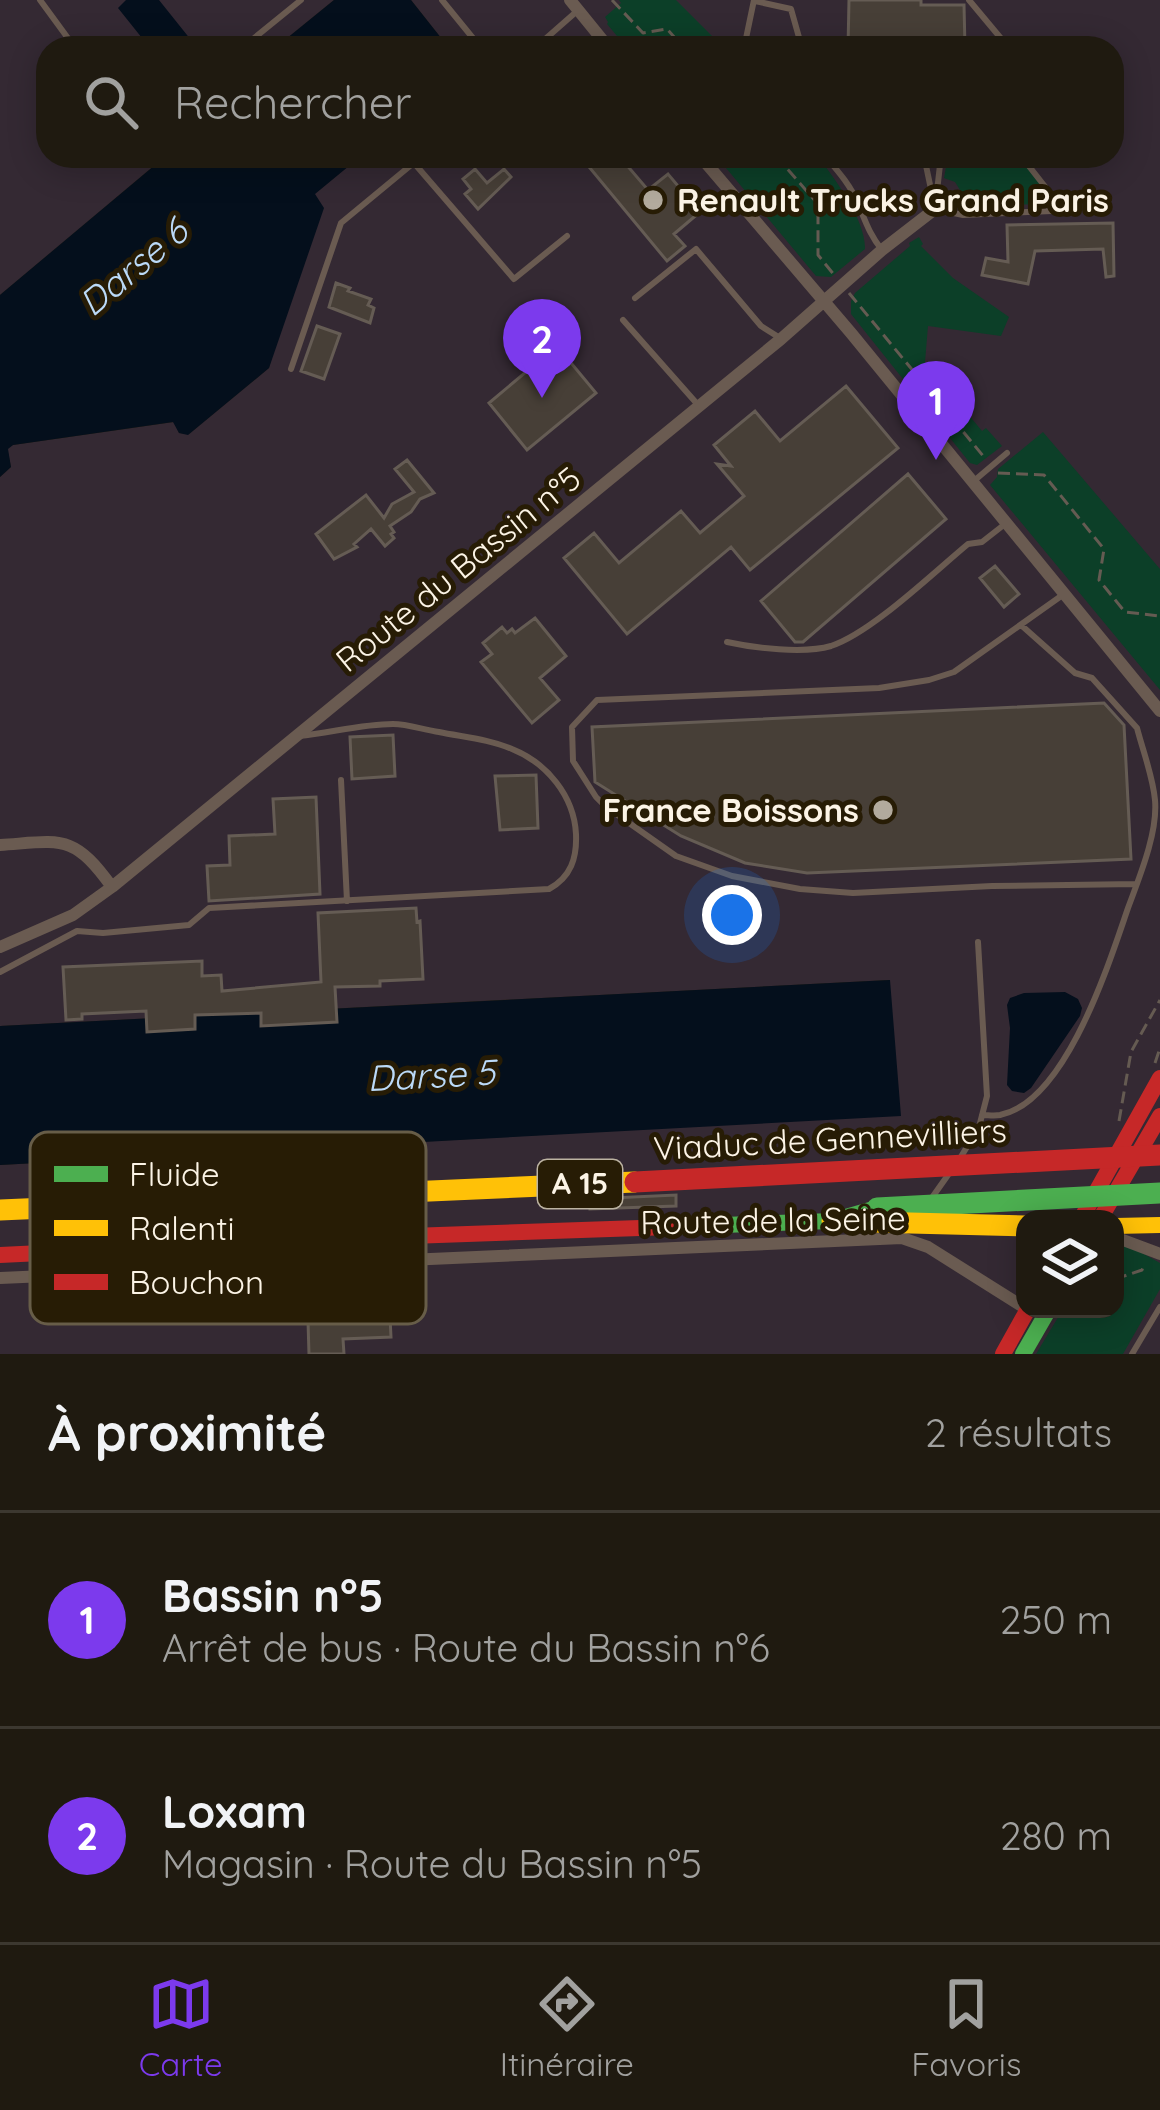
<!DOCTYPE html>
<html lang="fr">
<meta charset="utf-8">
<style>
:root{--surface:#1f1a10;--page:#272319;--text:#f1f3f6;--muted:#a1a19f;--line:#3c3830;--accent:#7c3aed}
body{margin:0;font-family:Quicksand,sans-serif;background:var(--page);color:var(--text)}
.controls{position:absolute;right:36px;bottom:36px;display:grid;overflow:hidden;border-radius:24px;box-shadow:0 6px 30px #0003}
.controls button{width:108px;height:108px;display:grid;place-items:center;padding:0;border:0;border-bottom:3px solid var(--line);background:var(--surface);color:var(--text);font:60px sans-serif}
.you{position:absolute;left:732px;top:915px;width:42px;height:42px;margin:-30px;border:9px solid #fff;border-radius:50%;background:#1a73e8;box-shadow:0 0 0 18px #1a73e833}
.badge{display:grid;place-items:center;width:78px;height:78px;border-radius:50%;background:var(--accent);color:#fff;font-size:39px;font-weight:700}
.pin{position:absolute;translate:-50% -99px;filter:drop-shadow(0 3px 6px #0008)}
.pin::after{content:'';position:absolute;top:63px;width:42px;height:36px;background:inherit;clip-path:polygon(0 0,100% 0,50% 100%)}
.list{margin:0;padding:0;list-style:none}
h2{display:flex;justify-content:space-between;align-items:center;height:156px;margin:0;padding:0 48px;font-size:51px}
h2 small{font-size:39px;font-weight:400;color:var(--muted)}
.list li{display:grid;grid-template-columns:78px 1fr auto;gap:36px;align-items:center;box-sizing:border-box;height:216px;padding:0 48px;border-top:3px solid var(--line)}
.list b{display:block;font-size:45px;white-space:nowrap}
.list p{margin:0;font-size:39px;white-space:nowrap;color:var(--muted)}
.list em{font-size:39px;font-style:normal;color:var(--muted)}
.icon{flex:none;width:66px;height:66px;fill:none;stroke:currentColor;stroke-width:2;stroke-linecap:round;stroke-linejoin:round}
.map{position:relative;flex:none;width:1160px;height:1354px;overflow:hidden}
.search{position:absolute;background:var(--surface);box-shadow:0 6px 30px #0003;left:36px;right:36px;top:36px;height:132px;display:flex;align-items:center;gap:30px;box-sizing:border-box;padding:0 42px;border-radius:36px;color:var(--muted);font-size:45px}
.sheet{height:588px;background:var(--surface)}
nav{display:flex;justify-content:space-around;align-items:center;box-sizing:border-box;height:168px;border-top:3px solid var(--line);background:var(--surface);font-size:33px;color:var(--muted)}
nav a{display:grid;justify-items:center;gap:6px}
nav .on{color:var(--accent)}
.map>svg:first-child{display:block}
.industrial{fill:#342933;fill-rule:evenodd}
.green{fill:#0c3f28}
.water{fill:#040f1c}
.building{fill:#473f37;stroke:#655c54;stroke-width:3}
.lines{fill:none;stroke-linecap:round;stroke-linejoin:round}
.path{stroke:#655b52;stroke-width:3;stroke-dasharray:12 6;stroke-linecap:butt}
.lane{stroke:#6a5b51;stroke-width:6}
.street{stroke:#6a5b51;stroke-width:12}
.fast{stroke:#4caf50;stroke-width:16}
.slow{stroke:#ffc107;stroke-width:16}
.jam{stroke:#c62828;stroke-width:16}
.fast-bridge{stroke:#4caf50;stroke-width:21}
.slow-bridge{stroke:#ffc107;stroke-width:21}
.jam-bridge{stroke:#c62828;stroke-width:21}
.poi-dot{fill:#b2aa9d;stroke:#271c05;stroke-width:4.5}
.labels{text-anchor:middle;stroke-width:10;stroke-linejoin:round;paint-order:stroke}
.shield{fill:#271c05;stroke:#bcb3a2;stroke-width:3}
.shield-label{font-size:30px;font-weight:bold;fill:#fcf4e6}
.poi-label{font-size:33px;font-weight:bold;fill:#fcf4e6;stroke:#271c05;text-anchor:start}
.street-label{font-size:33px;fill:#fcf4e6;stroke:#271c05}
.water-label{font-size:36px;font-style:italic;fill:#bbdaf8;stroke:#271c05}
.key{fill:#271c05;stroke:#675d48;stroke-width:3}
.key-label{font-size:33px;fill:#fcf4e6}
</style>
<div class="map">
<svg width="1160" height="1354" viewBox="0 0 1160 1354">
<rect width="100%" height="100%" fill="#292216"/>
<!-- industrial -->
<path class="industrial" d="M0,0h334l-59,48h-227v108h111l3,3 -162,136z
M411,0h749v1354h-1160v-189l900,-50 -11,-135 -889,46v-549l11,-10 -4,-19 6,-3 161,-23 5,11 10,1 80,-66 45,-174 47,-38h751v-108h-663zM1025,1219h90v90h-90z"/>
<!-- green -->
<path class="green" d="M619,0h57l48,48h-97l-20,-24 1,-2 -3,-5 16,-14z
M716,156h101c18,22 49,65 48,93l-34,28 -15,-1z
M948,156h54l7,9 10,-8c11,14 29,28 23,47l-72,2 -15,-24 -11,-4z
M919,237l4,7 -2,2 32,32 56,39 -8,19 -73,-10 -3,36 57,69 4,-3 16,18 -25,19 -7,-2 -119,-149v-13l4,-8 55,-47 -1,-3z
M1043,432l117,137v121l-170,-205 7,-8 1,-8z
M1128,1245l32,18v26l-37,65h-87l27,-45h52v-62z"/>
<!-- water -->
<path class="water" d="M126,0h33l32,40 -10,8h-31l-32,-40z
M334,0h77l38,48h-174z
M159,156h202l-46,38 9,14 -55,160 -81,67 -9,-2 -6,-11 -160,23 -5,4 3,18 -11,10v-182l161,-135z
M890,980l11,136 -901,49v-139z
M1065,992l13,7 4,9 -2,8 -49,72 -7,5 -12,-2 -5,-6 3,-57 -3,-23 3,-7 14,-5z"/>
<!-- building -->
<path class="building" d="M849,0h72v5h43l1,43h-117z
M580,156h39l29,34 20,-16 32,38 -26,22 11,12 -18,15z
M475,169l12,14 17,-14 7,8 -33,32 -13,-15 6,-5 -8,-10z
M1113,223l1,53 -8,1 -3,-28 -68,2 -7,33 -46,-9 4,-17 22,4 -1,-37z
M336,283l14,5 -2,3 23,8 -3,6 6,3 -4,15 -41,-16z
M317,326l23,8 -16,45 -23,-8z
M557,346l39,47 -69,57 -38,-47z
M846,386l52,62 -148,122 -19,-23 -104,87 -63,-76 30,-25 25,30 62,-52 19,22 44,-37 -27,-32 14,2 -17,-21 41,-34 25,30z
M407,460l27,33 -14,6 -9,13 -21,14 4,6 -3,2 3,4 -9,8 -14,-17 -17,15 3,3 -23,12 -18,-25 50,-39 18,23 8,-14 22,-12 -19,-23z
M908,474l38,45 -143,123h-8l-34,-41z
M995,566l24,28 -15,13 -24,-29z
M535,618l31,38 -26,22 19,22 -27,23 -51,-61 11,-8 -9,-11 19,-16 5,6 5,-4 3,4z
M1104,703l20,22 7,134 -324,14 -62,-10 -64,-27 -86,-54 -3,-55z
M393,735l2,41 -43,3 -2,-42z
M536,775l2,53 -38,2 -5,-54z
M316,797l4,97 -111,7 -2,-35 23,-1 -1,-29 46,-2 -2,-35z
M416,908l1,14 3,-1 3,58 -43,2v5l-45,1 2,35 -76,4v-13l-66,2v14l-48,3 -1,-21 -64,3v5l-16,1 -3,-53 139,-6v15l19,-1 1,16 99,-9 -3,-69z
M676,1195v11l-86,3v-10z
M390,1317l1,20 -48,2 1,15h-35l-1,-33z"/>
<g class="lines">
<!-- path -->
<path class="path" d="M612,0l31,33 24,-4 17,19
M835,47v1
M776,156l42,48v51l17,21
M849,293l135,164
M998,473l46,2 60,74 -5,31 26,32 35,4
M1155,1063l5,-15
M1119,1121l12,-69 29,-52
M1115,1279l27,-9 2,-6"/>
<!-- lane -->
<path class="lane" d="M40,0l30,41
M442,0l39,48
M969,0l40,48
M755,1l36,8 11,39
M242,48l59,-48
M535,48l41,-36
M744,48l10,-48
M825,156c13,15 27,31 34,50 7,17 11,29 23,44
M924,156l9,43
M941,156l-6,53 28,6 89,-4 9,-4 -40,-51
M414,163l100,116 53,-43
M635,298l61,-49 65,77 19,12
M623,320l76,86
M291,369l50,-146 81,-67
M975,480l32,-27
M1064,594l-110,78 -25,8 -50,8 -282,12 -25,27 1,34 23,36 9,9 71,50 56,20 68,13 53,4 139,-7 144,-2
M727,642c27,6 77,12 104,4 40,-13 102,-73 137,-102l14,-2 23,-18
M341,780l6,121
M0,972l77,-41 26,2 86,-8 20,-17 340,-19c22,-12 28,-31 27,-55 -2,-38 -29,-71 -64,-85 -23,-10 -49,-12 -73,-17 -15,-2 -31,-8 -46,-8 -31,0 -63,9 -94,12
M982,1115c6,0 12,1 18,0 66,-13 109,-152 128,-207 11,-30 30,-75 27,-108 -2,-23 -12,-49 -18,-72l-45,-50 -17,-5 -54,-48
M959,1160l20,-33 8,-31 -9,-154
M931,1199l17,-24
M407,1263l1,32
M1132,1354l28,-47"/>
<!-- street -->
<path class="street" d="M570,0l39,48
M700,156l151,177 309,378
M0,845c62,-4 73,-12 112,42
M0,947l73,-32 39,-28 669,-548 101,-89 53,-41
M1115,1237l45,17
M0,1278l902,-40 26,9 97,61"/>
<!-- fast -->
<path class="fast" d="M669,1227l163,-6 45,-13
M1023,1354l26,-45"/>
<!-- slow -->
<path class="slow" d="M1115,1226l45,-1"/>
<!-- jam -->
<path class="jam" d="M1081,1219l79,-141
M1100,1219l60,-103
M0,1255l325,-16 344,-12
M1003,1354l25,-45"/>
<!-- fast-bridge -->
<path class="fast-bridge" d="M877,1208l283,-15"/>
<!-- slow-bridge -->
<path class="slow-bridge" d="M0,1210l635,-28
M832,1221l193,5"/>
<!-- jam-bridge -->
<path class="jam-bridge" d="M635,1182l525,-27"/>
</g>
<!-- markers -->
<g class="poi-dot">
<circle cx="653" cy="200" r="12"/>
<circle cx="883" cy="810" r="12"/>
</g>
<g class="labels">
<!-- shield labels -->
<rect class="shield" x="538" y="1160" width="84" height="48" rx="9"/>
<g class="shield-label">
<text x="580" y="1194">A 15</text>
</g>
<!-- poi labels -->
<g class="poi-label">
<text x="677" y="212">Renault Trucks Grand Paris</text>
<text x="859" y="822" text-anchor="end">France Boissons</text>
</g>
<!-- street labels -->
<g class="street-label">
<text transform="translate(458 569) rotate(-39)" y="12">Route du Bassin n°5</text>
<text transform="translate(830 1139) rotate(-3)" y="12">Viaduc de Gennevilliers</text>
<text transform="translate(773 1220) rotate(-1)" y="12">Route de la Seine</text>
</g>
<!-- water labels -->
<g class="water-label">
<text transform="translate(133 267) rotate(-40)" y="13">Darse 6</text>
<text transform="translate(431 1075) rotate(-3)" y="13">Darse 5</text>
</g>
</g>
<!-- legend -->
<rect x="30" y="1132" width="396" height="192" rx="18" class="key"/>
<rect x="54" y="1166" width="54" height="16" fill="#4caf50"/>
<rect x="54" y="1220" width="54" height="16" fill="#ffc107"/>
<rect x="54" y="1274" width="54" height="16" fill="#c62828"/>
<g class="key-label">
<text x="129" y="1186">Fluide</text>
<text x="129" y="1240">Ralenti</text>
<text x="129" y="1294">Bouchon</text>
</g>
</svg>
<div class="controls">
<button><svg class="icon" aria-label="layers" viewBox="0 0 24 24"><path d="M12 4l9 5-9 5-9-5zM3 14l9 5 9-5"/></svg></button>
</div>
<div class="you"></div>
<div class="pin badge" style="left:936px;top:460px">1</div>
<div class="pin badge" style="left:542px;top:398px">2</div>
<div class="search"><svg class="icon" aria-label="search" viewBox="0 0 24 24"><circle cx="10" cy="10" r="6"/><path d="M15 15l6 6"/></svg>Rechercher</div>
</div>
<section class="sheet">
<h2>À proximité<small>2 résultats</small></h2>
<ul class="list">
<li><span class="badge">1</span><div><b>Bassin n°5</b><p>Arrêt de bus · Route du Bassin n°6</p></div><em>250 m</em></li>
<li><span class="badge">2</span><div><b>Loxam</b><p>Magasin · Route du Bassin n°5</p></div><em>280 m</em></li>
</ul>
</section>
<nav>
<a class="on"><svg class="icon" aria-label="map" viewBox="0 0 24 24"><path d="M3 6l6-2 6 2 6-2v14l-6 2-6-2-6 2zM9 4v14M15 6v14"/></svg>Carte</a>
<a><svg class="icon" aria-label="directions" viewBox="0 0 24 24"><path d="M12 3l9 9-9 9-9-9zM9 14v-3h6M13 9l2 2-2 2"/></svg>Itinéraire</a>
<a><svg class="icon" aria-label="saved" viewBox="0 0 24 24"><path d="M7 4h10v16l-5-4-5 4z"/></svg>Favoris</a>
</nav>
